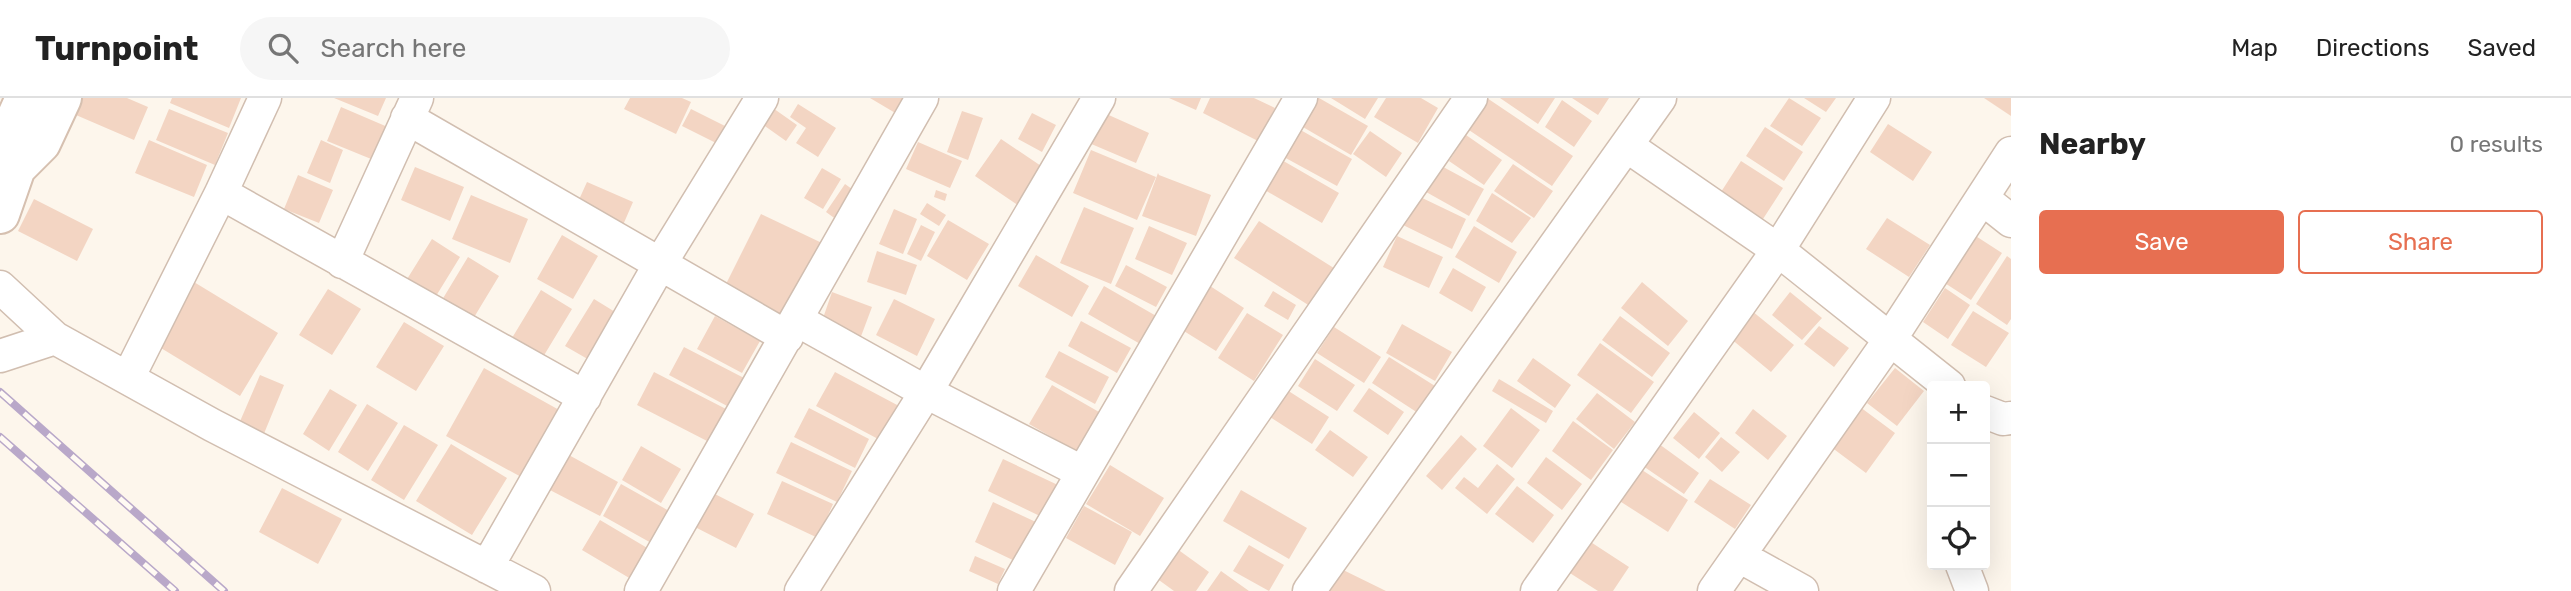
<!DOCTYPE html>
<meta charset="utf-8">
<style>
:root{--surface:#fff;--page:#f6f6f6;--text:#222;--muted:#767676;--line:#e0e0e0;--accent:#e76f51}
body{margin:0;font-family:Rubik,sans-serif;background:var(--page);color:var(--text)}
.controls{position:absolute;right:21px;bottom:21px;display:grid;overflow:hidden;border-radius:7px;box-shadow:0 7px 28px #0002}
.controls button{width:63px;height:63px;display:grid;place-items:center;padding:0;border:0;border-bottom:2px solid var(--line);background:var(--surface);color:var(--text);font:35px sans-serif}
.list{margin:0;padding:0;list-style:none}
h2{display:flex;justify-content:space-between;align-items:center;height:91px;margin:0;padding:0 28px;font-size:30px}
h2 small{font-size:23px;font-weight:400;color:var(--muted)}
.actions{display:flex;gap:14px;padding:21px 28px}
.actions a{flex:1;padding:16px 0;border:2px solid var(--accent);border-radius:7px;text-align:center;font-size:24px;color:var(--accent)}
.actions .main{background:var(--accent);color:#fff}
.icon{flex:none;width:38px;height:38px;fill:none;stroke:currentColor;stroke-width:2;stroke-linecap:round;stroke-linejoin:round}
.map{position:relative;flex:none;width:2011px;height:493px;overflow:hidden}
header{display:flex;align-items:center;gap:42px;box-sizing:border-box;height:98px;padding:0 35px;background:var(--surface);border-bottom:2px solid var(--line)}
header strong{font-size:33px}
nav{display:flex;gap:38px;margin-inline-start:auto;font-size:24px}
.search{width:490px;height:63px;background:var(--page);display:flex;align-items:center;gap:18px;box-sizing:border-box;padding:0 24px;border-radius:38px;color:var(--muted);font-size:26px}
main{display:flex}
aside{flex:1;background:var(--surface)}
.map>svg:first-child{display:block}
.building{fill:#f3d5c3}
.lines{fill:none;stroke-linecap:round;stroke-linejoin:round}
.street-casing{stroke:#d1beb0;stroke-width:35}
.secondary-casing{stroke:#d6c0b0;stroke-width:42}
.street{stroke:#fff;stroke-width:32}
.secondary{stroke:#fff;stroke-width:38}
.rail-casing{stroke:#b9a8c9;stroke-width:8}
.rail{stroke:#fffaf3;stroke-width:5;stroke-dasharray:16;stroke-linecap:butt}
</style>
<header>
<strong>Turnpoint</strong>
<div class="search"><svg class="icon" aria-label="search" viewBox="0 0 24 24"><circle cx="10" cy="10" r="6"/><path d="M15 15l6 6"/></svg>Search here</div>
<nav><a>Map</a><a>Directions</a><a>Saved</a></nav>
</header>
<main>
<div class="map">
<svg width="2011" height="493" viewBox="0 0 2011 493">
<rect width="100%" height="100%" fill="#fdf6ec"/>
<!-- building -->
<path class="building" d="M75,0h52l21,9 -14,33 -65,-28z
M172,0h69l-12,30 -59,-25z
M334,0h52l-8,18z
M630,0h52l9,4 -15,32 -52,-25z
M870,0h36l-9,16z
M1169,0h32l-5,12z
M1210,0h44l21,10 -17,33 -55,-28z
M1312,0h7l49,28 -17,29 -55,-32z
M1331,0h47l-13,21z
M1386,0h35l17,10 -20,35 -44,-26z
M1478,0h9l86,58 -21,30 -92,-62z
M1500,0h55l-17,26z
M1572,0h37l-11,17z
M1789,0l32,20 -19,28 -32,-20z
M1804,0h32l-10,14z
M1984,0h27v18z
M1562,2l30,21 -18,26 -29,-20z
M798,6l38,24 -18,29 -22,-14 10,-15 -16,-11z
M770,8l27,19 -11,16 -27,-19z
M341,9l49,21 -14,33 -49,-20z
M169,11l59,24 -13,32 -59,-25z
M691,11l34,17 -9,17 -34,-17z
M962,13l21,7 -15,42 -21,-8z
M1102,14l47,21 -13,30 -47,-20z
M1032,15l24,12 -14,27 -24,-13z
M1888,26l44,28 -19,29 -43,-29z
M1765,29l38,25 -19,29 -38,-25z
M1297,30l55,31 -15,27 -55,-30z
M1370,33l32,22 -16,24 -33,-23z
M1466,37l36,25 -18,25 -35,-24z
M1001,41l46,31 -25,38 -47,-32z
M149,42l58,25 -13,32 -59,-24z
M321,42l22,10 -13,33 -23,-10z
M918,44l44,19 -12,27 -44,-19z
M1091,52l65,27 -19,43 -64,-27z
M1280,61l59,34 -17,30 -59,-34z
M1741,63l42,27 -20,31 -42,-27z
M1434,64l50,27 -15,27 -50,-28z
M1513,66l40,27 -19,27 -40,-27z
M415,69l49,20 -14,34 -49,-21z
M822,70l19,11 -18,30 -19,-11z
M1158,75l1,2 52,20 -15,41 -54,-20z
M298,77l35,15 -14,33 -35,-14z
M587,84l46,20 -10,23 -46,-21z
M845,86l18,13 -19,28 -18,-13z
M936,92l11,4 -2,7 -11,-4z
M1492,95l39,25 -19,25 -36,-22z
M471,97l57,24 -18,44 -58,-24z
M1416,97l50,24 -14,30 -51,-25z
M34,101l59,30 -16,32 -59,-30z
M927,105l19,12 -7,11 -19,-12z
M1084,109l50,21 -23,56 -51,-21z
M894,111l23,10 -14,35 -24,-10z
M761,116l61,29 -38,77 -61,-30z
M1887,120l43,27 -21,32 -43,-28z
M948,122l41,24 -22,36 -40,-24z
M1259,123l78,49 -24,38 -79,-50z
M921,127l14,7 -14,29 -14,-7z
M1149,128l38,17 -15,32 -37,-16z
M1474,128l43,26 -18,31 -44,-26z
M1968,133l34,22 -31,47 -34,-22z
M562,137l36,21 -25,43 -36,-20z
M1397,138l46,21 -14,31 -46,-21z
M432,141l28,18 -27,44 -29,-17z
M877,153l40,14 -11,30 -39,-13z
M1036,157l53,31 -17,31 -54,-31z
M2007,158l4,3v60l-4,6 -31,-21z
M468,159l31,19 -26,43 -31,-19z
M1126,167l41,22 -11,20 -41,-21z
M1453,170l33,19 -14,25 -33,-19z
M189,181l89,54 -38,63 -89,-54z
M1642,184l46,39 -20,25 -47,-38z
M1207,186l37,24 -28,43 -37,-23z
M1104,188l54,31 -16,28 -54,-31z
M1945,190l25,17 -22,34 -25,-17z
M328,191l33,20 -29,46 -33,-20z
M541,192l31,19 -29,48 -31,-19z
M1273,193l23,14 -8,15 -24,-14z
M832,194l40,15 -12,32 -39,-15z
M1790,194l32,26 -20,22 -30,-25z
M594,201l26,16 -29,46 -26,-15z
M894,201l41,20 -18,37 -41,-21z
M1752,213l42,34 -23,27 -41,-34z
M1973,213l36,22 -23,34 -35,-22z
M1247,215l36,22 -29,46 -36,-23z
M715,218l45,25 -18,32 -45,-24z
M1620,218l50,37 -18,24 -50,-37z
M1081,223l50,27 -14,25 -49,-27z
M404,224l40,24 -28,45 -40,-24z
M1402,226l50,28 -17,29 -49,-28z
M1819,228l30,22 -15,19 -30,-23z
M1334,229l47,30 -17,26 -47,-30z
M1600,245l54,39 -23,31 -54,-38z
M684,249l60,31 -15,29 -60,-32z
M1059,253l50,26 -14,27 -50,-27z
M1389,259l46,29 -17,27 -46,-30z
M1533,260l38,27 -16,23 -38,-27z
M1315,261l40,26 -18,26 -39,-25z
M484,270l77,43 -38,67 -77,-42z
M1895,270l29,23 -27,35 -30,-23z
M654,274l72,37 -17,33 -72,-37z
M835,274l64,34 -19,34 -64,-34z
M260,277l24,10 -21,51 -25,-10z
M1499,281l54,32 -7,12 -54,-32z
M1052,287l54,31 -23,39 -54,-31z
M1369,290l35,24 -16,23 -35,-24z
M330,291l27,16 -28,46 -26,-17z
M1287,292l42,27 -17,27 -42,-27z
M1597,295l38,29 -21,27 -38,-30z
M367,306l31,19 -30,48 -30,-19z
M1860,309l35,26 -29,40 -35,-26z
M809,310l60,31 -14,29 -61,-31z
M1511,310l29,22 -28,38 -29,-22z
M1753,311l34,27 -19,24 -33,-27z
M1694,314l26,21 -21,26 -26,-21z
M1573,323l40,29 -22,30 -39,-29z
M404,327l34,20 -34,55 -33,-20z
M1330,332l38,27 -15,20 -38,-27z
M1461,337l16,14 -35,41 -16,-14z
M1721,339l19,15 -18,20 -17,-15z
M791,344l61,29 -15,31 -61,-29z
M451,346l56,34 -35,57 -56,-34z
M1659,346l40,29 -15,21 -41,-28z
M641,348l40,23 -20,34 -39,-23z
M567,356l51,28 -18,34 -52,-27z
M1546,359l36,27 -20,26 -35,-27z
M1003,361l57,27 -16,32 -56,-27z
M1497,366l18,15 -28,35 -32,-26 9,-11 14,11z
M1110,367l54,33 -24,38 -54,-32z
M1639,370l49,32 -20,32 -50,-32z
M1710,381l41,26 -16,24 -41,-27z
M782,383l51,23 -15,34 -51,-24z
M621,386l50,28 -18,32 -50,-28z
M1517,388l37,29 -21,28 -38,-29z
M282,390l60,31 -24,45 -59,-32z
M1241,392l66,38 -18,31 -66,-38z
M709,393l45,23 -18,34 -45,-23z
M993,404l45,21 -19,40 -44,-21z
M1084,408l48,26 -17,33 -49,-27z
M600,422l49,29 -18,30 -49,-29z
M1583,439l46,30 -16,24h-15l-36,-23z
M1249,447l35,20 -15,26 -36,-20z
M1173,448l36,26 -13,19h-22l-22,-16z
M975,458l30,13 -7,15 -29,-13z
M1333,467l53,26h-66z
M1221,473l28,20h-42z"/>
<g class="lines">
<!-- street casing -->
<g class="street-casing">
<path id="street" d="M407,20l380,219
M1627,48l151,104 171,136
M221,95l364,204
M1982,100l29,23
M342,164l75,-164
M0,189l55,51 157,87 322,166
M797,222l129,72 156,80
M0,258l55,-18
M128,280l93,-185 44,-95
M1985,314l18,7 8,-1
M1739,458l63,35
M1962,467l10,26
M487,469l173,-303 102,-166
M641,493l281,-493
M801,493l125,-199 173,-294
M1014,493l287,-493
M1131,493l340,-493
M1309,493l351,-493
M1537,493l241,-341 96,-152
M1714,493l175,-250 122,-188"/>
</g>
<!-- secondary casing -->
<g class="secondary-casing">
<path id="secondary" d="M16,70l-4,-41 13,-29
M0,116l16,-46 25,-25 21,-45"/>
</g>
<!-- street -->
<use href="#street" class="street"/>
<!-- secondary -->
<use href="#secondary" class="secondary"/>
<!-- rail casing -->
<g class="rail-casing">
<path id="rail" d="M0,294l224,199
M0,339l175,154"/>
</g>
<!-- rail -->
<use href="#rail" class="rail"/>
</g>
</svg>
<div class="controls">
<button>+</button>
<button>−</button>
<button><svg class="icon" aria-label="locate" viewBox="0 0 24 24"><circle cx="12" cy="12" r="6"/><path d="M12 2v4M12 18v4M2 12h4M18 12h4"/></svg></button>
</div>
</div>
<aside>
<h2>Nearby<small>0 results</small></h2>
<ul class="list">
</ul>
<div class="actions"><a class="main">Save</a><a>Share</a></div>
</aside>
</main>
